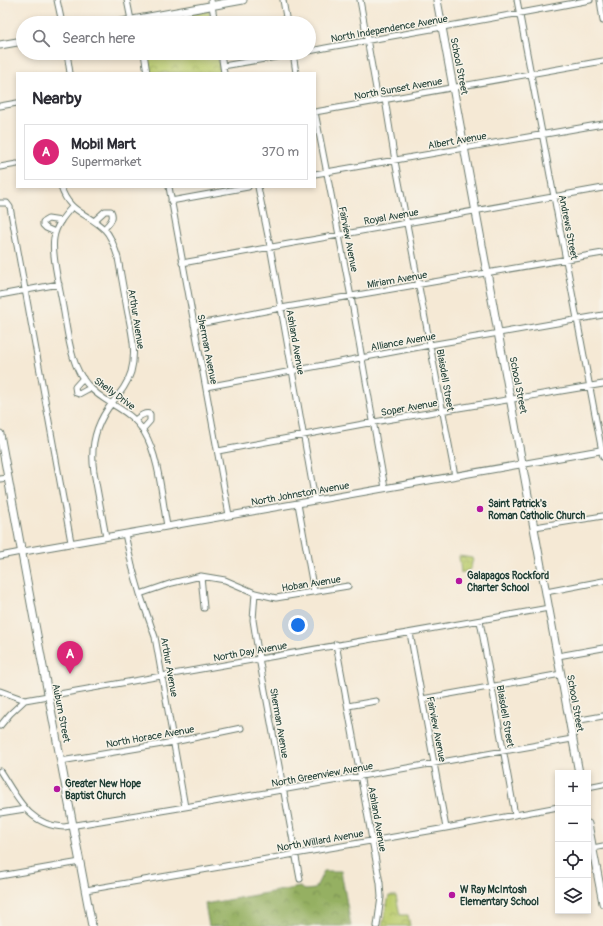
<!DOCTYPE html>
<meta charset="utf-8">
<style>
:root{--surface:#fff;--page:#f7f7f7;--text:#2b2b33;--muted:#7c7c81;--line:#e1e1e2;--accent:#db2777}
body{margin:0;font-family:Pangolin,sans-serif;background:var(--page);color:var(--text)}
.controls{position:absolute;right:12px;bottom:12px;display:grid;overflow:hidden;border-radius:0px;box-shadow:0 2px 6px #0003}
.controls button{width:36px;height:36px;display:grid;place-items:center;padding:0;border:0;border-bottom:1px solid var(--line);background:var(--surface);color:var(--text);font:20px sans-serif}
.you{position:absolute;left:298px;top:625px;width:14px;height:14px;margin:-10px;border:3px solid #fff;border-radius:50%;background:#1a73e8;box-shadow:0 0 0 6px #1a73e833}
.badge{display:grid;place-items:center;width:26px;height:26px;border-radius:50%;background:var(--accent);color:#fff;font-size:13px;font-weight:700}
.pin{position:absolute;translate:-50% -33px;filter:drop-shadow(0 1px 2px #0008)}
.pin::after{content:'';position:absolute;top:21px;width:14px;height:12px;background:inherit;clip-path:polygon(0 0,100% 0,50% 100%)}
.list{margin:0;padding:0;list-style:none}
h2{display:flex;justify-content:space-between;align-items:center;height:52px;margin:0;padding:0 16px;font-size:17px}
h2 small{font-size:13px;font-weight:400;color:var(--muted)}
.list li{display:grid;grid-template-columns:26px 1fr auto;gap:12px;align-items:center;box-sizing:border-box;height:56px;margin:0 8px 8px;padding:0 8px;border:1px solid var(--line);border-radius:0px}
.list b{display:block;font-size:15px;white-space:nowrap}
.list p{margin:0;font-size:13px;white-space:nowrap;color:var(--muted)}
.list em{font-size:13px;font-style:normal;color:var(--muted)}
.icon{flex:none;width:22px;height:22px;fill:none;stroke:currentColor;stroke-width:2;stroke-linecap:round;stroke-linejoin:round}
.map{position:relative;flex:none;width:603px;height:926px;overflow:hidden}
.search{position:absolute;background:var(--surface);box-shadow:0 2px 6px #0003;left:16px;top:16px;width:300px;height:44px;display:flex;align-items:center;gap:10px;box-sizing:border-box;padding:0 14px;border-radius:22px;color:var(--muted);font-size:15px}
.panel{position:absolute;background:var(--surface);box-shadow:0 2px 6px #0003;left:16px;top:72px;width:300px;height:116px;border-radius:0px}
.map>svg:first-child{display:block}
.forest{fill:url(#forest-crowns);stroke:#5a764b}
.park{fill:url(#park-crowns);stroke:#6e8552}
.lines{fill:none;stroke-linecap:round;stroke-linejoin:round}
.minor-casing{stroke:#6a796c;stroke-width:7}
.tertiary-casing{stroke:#6a796c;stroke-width:8}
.secondary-casing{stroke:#6a796c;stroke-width:9}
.minor{stroke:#fff;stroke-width:5}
.tertiary{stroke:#fff;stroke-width:6}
.secondary{stroke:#fff;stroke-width:7}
.poi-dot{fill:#b5179e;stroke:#f7f3e8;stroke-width:1.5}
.labels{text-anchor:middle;stroke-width:3;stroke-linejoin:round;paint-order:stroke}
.street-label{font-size:10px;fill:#1f3d34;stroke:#f7f3e8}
.poi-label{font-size:10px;font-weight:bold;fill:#1f3d34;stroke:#f7f3e8;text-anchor:start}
</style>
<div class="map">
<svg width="603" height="926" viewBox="0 0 603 926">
<defs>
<pattern id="forest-crowns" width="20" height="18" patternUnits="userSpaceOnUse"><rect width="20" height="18" fill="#95b062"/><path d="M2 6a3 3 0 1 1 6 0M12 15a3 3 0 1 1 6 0" fill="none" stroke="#799052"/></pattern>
<pattern id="park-crowns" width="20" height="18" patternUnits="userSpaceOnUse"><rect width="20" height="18" fill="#bccd70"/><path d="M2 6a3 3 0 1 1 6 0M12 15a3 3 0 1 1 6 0" fill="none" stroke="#98a85d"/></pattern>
</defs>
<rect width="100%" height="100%" fill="#f7f3e8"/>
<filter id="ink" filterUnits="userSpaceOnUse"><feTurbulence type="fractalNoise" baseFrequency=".025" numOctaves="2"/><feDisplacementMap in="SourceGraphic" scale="8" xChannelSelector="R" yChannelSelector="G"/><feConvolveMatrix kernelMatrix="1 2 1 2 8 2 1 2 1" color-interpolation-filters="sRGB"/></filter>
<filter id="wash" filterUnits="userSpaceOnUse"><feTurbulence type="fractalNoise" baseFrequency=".012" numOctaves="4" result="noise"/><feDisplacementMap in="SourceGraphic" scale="16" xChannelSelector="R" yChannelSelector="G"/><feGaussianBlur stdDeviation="0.9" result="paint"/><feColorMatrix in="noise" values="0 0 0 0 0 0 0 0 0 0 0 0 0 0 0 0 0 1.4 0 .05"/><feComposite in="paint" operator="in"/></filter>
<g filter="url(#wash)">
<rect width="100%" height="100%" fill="#f5e9d5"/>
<!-- forest -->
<path class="forest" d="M324,871h17l10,55h-142l-4,-22 95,-17 5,3 10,-1z"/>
<!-- park -->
<path class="park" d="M209,10l3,13h-69v-1z
M146,53h71l4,20h-71z
M459,556l13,2 1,3 -1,1 -1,7 -10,4z
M389,896h7l4,19h8l2,11h-28z"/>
</g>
<g filter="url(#ink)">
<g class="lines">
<!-- minor casing -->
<g class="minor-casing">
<path id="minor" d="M57,0l5,23
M127,0l4,20
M211,0l4,23
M283,0l4,23
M360,0l18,100
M517,0l86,457
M600,0l3,21
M309,51c94,-17 188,-33 281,-51
M67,53l3,20
M144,53l3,20
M221,53l3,20
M293,53l3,20
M223,66l77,-13
M385,99l10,62 60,315
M0,106l17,-3
M315,112l36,185 34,191
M315,112l288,-51
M0,167l17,-3
M315,174l288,-50
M61,187c8,26 27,26 44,43 7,7 10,19 13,28 3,17 6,34 9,51 4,21 10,42 4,63 -4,13 -11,21 -19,31 -16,20 -22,44 -18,69l12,65
M169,187l60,328
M258,187l12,59 45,254
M171,201l77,-14
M0,203h7l3,4 61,335
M72,207c-8,9 -16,18 -18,31 -3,16 6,51 9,69 3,16 5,34 10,50 3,10 7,19 14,27 17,21 42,23 57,48 15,24 18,66 23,94
M94,221l11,-10h6c4,8 -2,12 -7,18
M55,232l-9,-4 -3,-3v-3l5,-3 13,2
M182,263l421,-75
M0,295l59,-11
M194,325l87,-17 322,-55
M83,378l-8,9 1,6 3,1 11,-6
M206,387l224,-42 173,-30
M135,420c4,-3 9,-8 15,-6v7l-8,9
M218,451l156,-29 229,-38
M0,479l8,-1
M298,504l16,88
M535,527l68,-11
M125,534l7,32 8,28 15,43 30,170
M0,556l21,-4
M201,576l3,32
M546,592l57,-11
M255,593l-2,27 6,38 41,221
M140,594l32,-11 29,-7 24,4 30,13 21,5 72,-12
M480,621l35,194
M410,633l36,195
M336,644l44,239 1,14 -4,29
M558,656l45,-8
M0,691l25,9
M422,699l139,-25
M348,706l28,-5
M569,722l34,-6
M0,726l10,-12 15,-14 524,-92
M61,761l113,-19 67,-14
M0,771c17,26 29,55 64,56l121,-20 387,-68
M588,787l15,-3
M0,813l25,-4
M593,848l10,-2
M0,876l80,-14
M86,890l360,-62 112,-21"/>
</g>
<!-- tertiary casing -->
<g class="tertiary-casing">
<path id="tertiary" d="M21,552l582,-102"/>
</g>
<!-- secondary casing -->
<g class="secondary-casing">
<path id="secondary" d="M437,0l142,773
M116,23l127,-23
M0,45l23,-4
M0,434l33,180 59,312
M588,824l15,79"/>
</g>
<!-- minor -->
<use href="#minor" class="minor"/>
<!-- tertiary -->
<use href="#tertiary" class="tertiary"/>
<!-- secondary -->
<use href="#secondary" class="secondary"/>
</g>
</g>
<!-- markers -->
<g class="poi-dot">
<circle cx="480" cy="509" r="4"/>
<circle cx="459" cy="581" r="4"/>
<circle cx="57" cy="789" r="4"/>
<circle cx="452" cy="895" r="4"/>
</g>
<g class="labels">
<!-- street labels -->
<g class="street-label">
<text transform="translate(389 28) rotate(-10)" y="4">North Independence Avenue</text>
<text transform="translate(460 66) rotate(79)" y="4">School Street</text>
<text transform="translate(398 88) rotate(-10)" y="4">North Sunset Avenue</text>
<text transform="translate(457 140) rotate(-10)" y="4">Albert Avenue</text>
<text transform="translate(391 216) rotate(-10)" y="4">Royal Avenue</text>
<text transform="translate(569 227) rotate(79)" y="4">Andrews Street</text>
<text transform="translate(349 239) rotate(79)" y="4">Fairview Avenue</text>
<text transform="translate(397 279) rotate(-10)" y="4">Miriam Avenue</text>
<text transform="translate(137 319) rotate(81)" y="4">Arthur Avenue</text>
<text transform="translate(403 341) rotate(-10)" y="4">Alliance Avenue</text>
<text transform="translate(296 342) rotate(80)" y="4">Ashland Avenue</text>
<text transform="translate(208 349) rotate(79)" y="4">Sherman Avenue</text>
<text transform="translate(446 380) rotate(80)" y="4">Blaisdell Street</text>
<text transform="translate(519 385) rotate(79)" y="4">School Street</text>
<text transform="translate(115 393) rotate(36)" y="4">Shelly Drive</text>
<text transform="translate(409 407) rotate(-10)" y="4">Soper Avenue</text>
<text transform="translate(300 493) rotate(-10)" y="4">North Johnston Avenue</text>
<text transform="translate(311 583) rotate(-9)" y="4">Hoban Avenue</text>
<text transform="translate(250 651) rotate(-10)" y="4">North Day Avenue</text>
<text transform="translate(170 667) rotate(80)" y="4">Arthur Avenue</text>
<text transform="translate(576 703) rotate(80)" y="4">School Street</text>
<text transform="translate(62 713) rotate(79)" y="4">Auburn Street</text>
<text transform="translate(506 716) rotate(80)" y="4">Blaisdell Street</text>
<text transform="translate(280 723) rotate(80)" y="4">Sherman Avenue</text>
<text transform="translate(437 729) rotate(79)" y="4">Fairview Avenue</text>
<text transform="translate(150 736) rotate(-10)" y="4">North Horace Avenue</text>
<text transform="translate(322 774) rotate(-10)" y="4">North Greenview Avenue</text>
<text transform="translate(378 819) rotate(80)" y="4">Ashland Avenue</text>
<text transform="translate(320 840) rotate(-10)" y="4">North Willard Avenue</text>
</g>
<!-- poi labels -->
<g class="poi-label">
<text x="488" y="507">Saint Patrick's<tspan x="488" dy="12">Roman Catholic Church</tspan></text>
<text x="467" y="579">Galapagos Rockford<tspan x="467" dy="12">Charter School</tspan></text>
<text x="65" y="787">Greater New Hope<tspan x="65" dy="12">Baptist Church</tspan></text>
<text x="460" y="893">W Ray McIntosh<tspan x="460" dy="12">Elementary School</tspan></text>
</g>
</g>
</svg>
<div class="controls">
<button>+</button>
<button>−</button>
<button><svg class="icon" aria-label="locate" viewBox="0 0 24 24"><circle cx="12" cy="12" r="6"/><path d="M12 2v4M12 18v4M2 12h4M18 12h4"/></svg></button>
<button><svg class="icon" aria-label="layers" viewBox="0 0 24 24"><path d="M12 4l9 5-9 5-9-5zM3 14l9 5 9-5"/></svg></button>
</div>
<div class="you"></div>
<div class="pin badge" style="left:70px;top:674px">A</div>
<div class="search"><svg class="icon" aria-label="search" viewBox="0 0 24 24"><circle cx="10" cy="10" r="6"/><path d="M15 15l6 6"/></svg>Search here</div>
<section class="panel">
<h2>Nearby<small></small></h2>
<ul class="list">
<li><span class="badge">A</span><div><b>Mobil Mart</b><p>Supermarket</p></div><em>370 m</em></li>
</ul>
</section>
</div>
